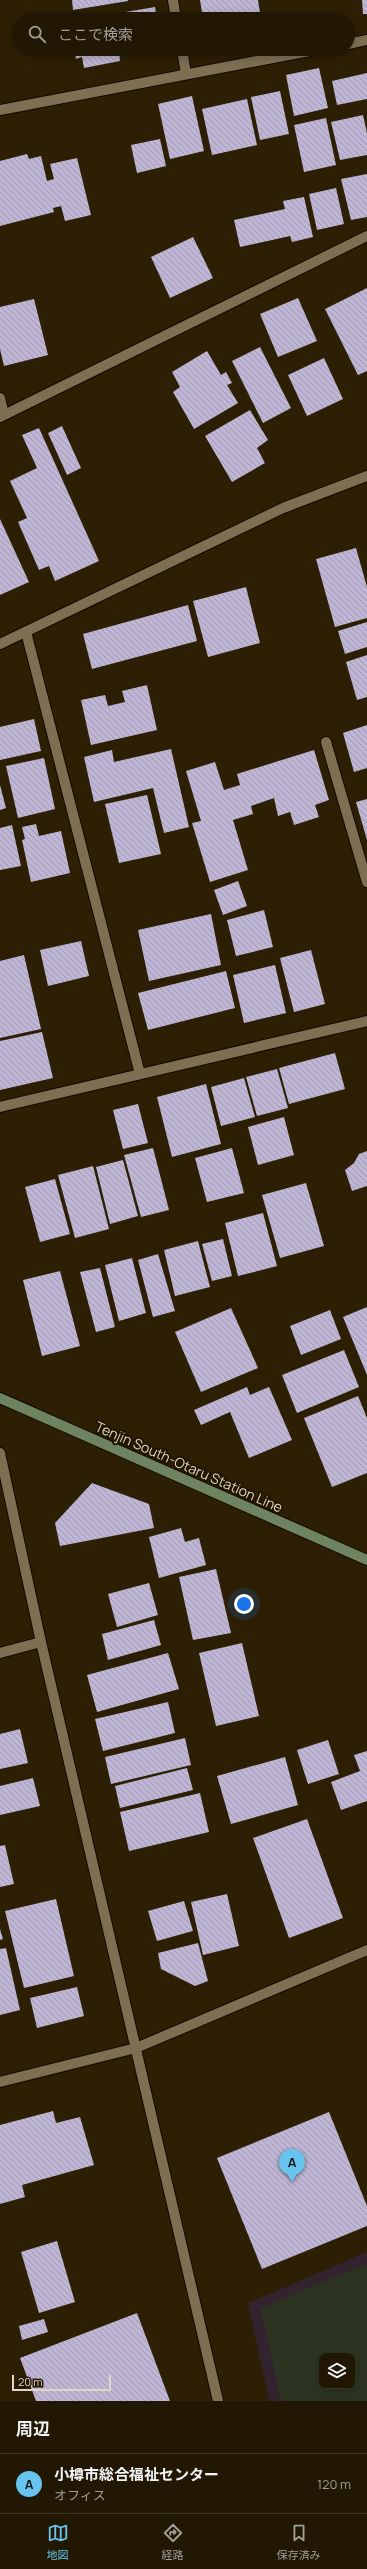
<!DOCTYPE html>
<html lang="ja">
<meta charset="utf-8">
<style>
:root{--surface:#211703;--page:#29200d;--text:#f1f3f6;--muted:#a29f9a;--line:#3e3625;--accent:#66c4ef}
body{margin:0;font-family:Manrope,"Noto Sans JP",sans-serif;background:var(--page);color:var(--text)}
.controls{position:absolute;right:12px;bottom:12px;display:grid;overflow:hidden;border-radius:8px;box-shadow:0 2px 10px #0003}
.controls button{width:36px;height:36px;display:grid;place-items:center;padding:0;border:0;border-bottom:1px solid var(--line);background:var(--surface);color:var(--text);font:20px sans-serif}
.scale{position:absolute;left:12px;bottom:10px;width:99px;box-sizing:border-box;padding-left:4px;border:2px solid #ded6c6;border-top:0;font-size:11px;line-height:14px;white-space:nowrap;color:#ded6c6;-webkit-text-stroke:3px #221600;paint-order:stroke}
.you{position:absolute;left:244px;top:1604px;width:14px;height:14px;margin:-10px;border:3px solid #fff;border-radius:50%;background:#1a73e8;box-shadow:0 0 0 6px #1a73e833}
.badge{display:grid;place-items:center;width:26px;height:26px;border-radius:50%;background:var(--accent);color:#111;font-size:13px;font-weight:700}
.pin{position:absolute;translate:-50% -33px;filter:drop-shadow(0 1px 2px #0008)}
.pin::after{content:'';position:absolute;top:21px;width:14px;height:12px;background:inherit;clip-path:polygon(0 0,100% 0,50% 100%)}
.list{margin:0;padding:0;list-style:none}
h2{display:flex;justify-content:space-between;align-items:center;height:52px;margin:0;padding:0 16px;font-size:17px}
h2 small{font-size:13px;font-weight:400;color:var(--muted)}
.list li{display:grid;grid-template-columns:26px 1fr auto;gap:12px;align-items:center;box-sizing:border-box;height:60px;padding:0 16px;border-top:1px solid var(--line)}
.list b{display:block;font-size:15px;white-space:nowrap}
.list p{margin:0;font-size:13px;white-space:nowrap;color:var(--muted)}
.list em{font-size:13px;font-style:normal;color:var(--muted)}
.icon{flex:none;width:22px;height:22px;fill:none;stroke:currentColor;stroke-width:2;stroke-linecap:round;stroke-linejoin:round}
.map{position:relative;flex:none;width:367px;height:2401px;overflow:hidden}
.search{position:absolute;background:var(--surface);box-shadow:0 2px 10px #0003;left:12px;right:12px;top:12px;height:44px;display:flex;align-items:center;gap:10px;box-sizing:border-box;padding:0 14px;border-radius:22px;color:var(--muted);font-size:15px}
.sheet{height:112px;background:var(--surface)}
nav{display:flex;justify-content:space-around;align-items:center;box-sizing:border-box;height:56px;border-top:1px solid var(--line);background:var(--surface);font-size:11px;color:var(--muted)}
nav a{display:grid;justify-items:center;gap:2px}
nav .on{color:var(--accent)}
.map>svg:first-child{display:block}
.education{fill:#32232f;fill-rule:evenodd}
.garden{fill:#2c3421;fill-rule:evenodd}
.building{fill:url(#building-back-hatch)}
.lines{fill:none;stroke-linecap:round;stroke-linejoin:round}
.minor-casing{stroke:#140900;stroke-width:12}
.tertiary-casing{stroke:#140900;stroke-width:12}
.secondary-casing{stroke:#140900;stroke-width:12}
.minor{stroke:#7e6f53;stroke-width:10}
.tertiary{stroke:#7e6f53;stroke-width:10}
.secondary{stroke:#6e8360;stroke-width:10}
.labels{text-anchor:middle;stroke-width:4;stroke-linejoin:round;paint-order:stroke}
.street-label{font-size:14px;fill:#ded6c6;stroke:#221600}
</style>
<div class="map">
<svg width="367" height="2401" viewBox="0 0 367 2401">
<defs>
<pattern id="building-back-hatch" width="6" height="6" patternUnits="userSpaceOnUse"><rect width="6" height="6" fill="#beb6d4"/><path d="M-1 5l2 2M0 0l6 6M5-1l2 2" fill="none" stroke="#9f98ae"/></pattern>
</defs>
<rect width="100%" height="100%" fill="#2c1f04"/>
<!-- education -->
<path class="education" d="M367,2252v149h-98l-21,-98zM322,2356h30v30h-30z"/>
<!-- garden -->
<path class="garden" d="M367,2264v137h-86l-20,-93zM322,2356h30v30h-30z"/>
<!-- building -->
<path class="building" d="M72,0h56v1l-55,9z
M200,0h58l3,19h-58z
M362,0h5v14h-4z
M155,7l2,12h-67v-1z
M74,49h52v1l-7,1 1,10 -36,7 -2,-11 -6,2z
M319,68l9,40 -34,8 -8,-41z
M367,73v26l-30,6 -5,-24z
M280,91l9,43 -29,6 -9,-43z
M192,96l12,55 -34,8 -12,-55z
M247,99l10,46 -45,10 -10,-46z
M363,115l4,18v22l-27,5 -9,-38z
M326,118l10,47 -32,7 -10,-47z
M160,139l6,27 -29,7 -6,-28z
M27,154l2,5 12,-3 6,25 7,-2 -4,-15 27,-6 14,57 -26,6 -4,-15 -8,2 1,4 -54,14v-65z
M367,174v43l-16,3 -10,-41z
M336,188l8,36 -27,6 -8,-36z
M304,197l9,40 -21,5 -2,-6 -50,11 -6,-27 51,-11 -2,-8z
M193,237l20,41 -43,20 -19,-41z
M367,288v83l-9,4 -33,-66z
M298,298l19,43 -39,16 -18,-43z
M34,299l14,56 -44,11 -4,-17v-42z
M260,347l31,61 -28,15 -31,-62z
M207,351l14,24 5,-3 6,11 -5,2 11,18 -44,26 -21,-37 7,-5 -8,-15z
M324,358l19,41 -36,17 -19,-41z
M250,410l18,30 -11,8 8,15 -33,19 -27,-46z
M62,426l19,42 -14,7 -19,-42z
M39,428l60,133 -44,20 -6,-15 -10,4 -21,-48 9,-4 -17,-37 27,-13 -15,-33z
M0,519l29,63 -29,13z
M356,548l11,39v31l-32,9 -19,-68z
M246,587l14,56 -52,14 -15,-56z
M188,605l9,36 -105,28 -9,-35z
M367,622v25l-22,7 -7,-23z
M367,655v42l-10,3 -11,-38z
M147,685l10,45 -66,15 -10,-45 24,-5 3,11 17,-4 -3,-11z
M34,719l7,32 -41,9v-33z
M367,725v43l-13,4 -11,-39z
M171,749l18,78 -25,6 -11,-45 -59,14 -10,-45 28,-7 2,12z
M314,750l15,50 -14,5 4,12 -25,8 -4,-13 -12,4 -4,-18 -23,8 2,8 -20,6 15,50 -38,12 -18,-59 9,-2 -15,-50 29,-9 9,28 16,-5 -3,-11z
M44,758l11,51 -37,9 -12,-52z
M0,785l6,23 -6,2z
M147,795l14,59 -42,9 -14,-59z
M367,799v41l-11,-38z
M36,824l3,12 22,-5 9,42 -39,9 -9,-42 3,-1 -3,-12z
M12,825l9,41 -21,4v-42z
M238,881l9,25 -24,9 -9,-25z
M264,910l9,37 -37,9 -9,-36z
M211,914l10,51 -72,16 -11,-51z
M81,941l8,35 -41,10 -8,-36z
M311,950l14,54 -31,8 -14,-54z
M24,955l17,74 -41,9v-77z
M275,965l11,48 -42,10 -11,-48z
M226,971l9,37 -87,22 -10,-37z
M42,1032l11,46 -53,12v-49z
M335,1053l10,36 -56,15 -10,-36z
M277,1069l11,39 -31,8 -11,-39z
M244,1078l11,39 -34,9 -10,-39z
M206,1084l15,60 -49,13 -15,-60z
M138,1104l10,39 -25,6 -10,-39z
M284,1117l10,38 -36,10 -10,-38z
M153,1148l16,62 -28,7 -17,-62z
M232,1148l12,45 -37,9 -12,-44z
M367,1151v35l-15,5 -7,-21 9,-7 5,-9z
M123,1160l15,56 -28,8 -14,-57z
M93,1166l16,63 -34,9 -17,-63z
M55,1179l15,55 -30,8 -15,-55z
M306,1183l18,63 -44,12 -18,-63z
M263,1213l14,53 -39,10 -13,-53z
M223,1239l9,37 -20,5 -10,-37z
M198,1241l12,46 -35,9 -11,-46z
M158,1254l17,57 -22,6 -15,-57z
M132,1258l14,55 -27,8 -14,-56z
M100,1268l15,59 -19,5 -16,-60z
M60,1271l20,75 -38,10 -19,-76z
M367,1307v68l-24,-58z
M231,1308l27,60 -57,24 -26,-60z
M330,1310l11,29 -40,16 -11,-29z
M344,1350l15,37 -62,26 -15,-38z
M247,1387l3,8 19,-8 23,53 -43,18 -19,-46 -29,13 -7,-15z
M358,1396l9,22v55l-35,14 -28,-69z
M92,1483l57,21 5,24 -94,18 -5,-23z
M181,1528l4,14 14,-4 7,27 -47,13 -10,-41z
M216,1569l15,64 -38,7 -14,-63z
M149,1583l9,32 -41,12 -9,-33z
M154,1620l7,25 -53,15 -6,-26z
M242,1643l17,73 -43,10 -17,-73z
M168,1653l11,36 -82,23 -10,-37z
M168,1702l7,31 -72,18 -8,-32z
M20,1729l8,34 -28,6v-35z
M185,1738l6,27 -80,19 -6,-27z
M328,1740l11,34 -31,10 -11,-34z
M367,1751v50l-26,9 -10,-28 29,-11 -6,-16z
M285,1757l13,48 -67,19 -14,-48z
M187,1768l6,22 -73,18 -5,-22z
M33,1778l7,28 -40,9v-29z
M200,1793l9,39 -80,19 -9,-39z
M307,1819l36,99 -54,20 -36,-100z
M5,1845l9,39 -14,3v-41z
M227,1894l12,52 -36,9 -12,-53z
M56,1899l18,77 -50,12 -19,-77z
M184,1901l9,30 -36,10 -9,-30z
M0,1929l3,10 -3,1z
M198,1943l10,38 -13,5 -34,-17 -3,-16z
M6,1948l14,62 -20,5v-66z
M77,1987l7,29 -47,12 -7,-30z
M53,2111l3,12 24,-6 14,48 -72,20 3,12 -25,7v-79z
M329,2112l38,94v20l-105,43 -45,-111z
M57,2241l18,61 -36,11 -18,-61z
M137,2313l33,88h-134l-16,-43z
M44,2319l4,13 -26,8 -3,-14z"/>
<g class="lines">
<!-- minor casing -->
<g class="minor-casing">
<path id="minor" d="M173,0l3,19
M348,44l19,-4
M182,49l4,25
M0,110l320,-61
M0,398l4,17
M0,417l367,-181
M26,632l114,442
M0,644l283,-136 84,-32
M326,742l41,140
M0,1653l41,-11"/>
</g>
<!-- tertiary casing -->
<g class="tertiary-casing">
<path id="tertiary" d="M0,1107l367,-86
M0,1453l41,189 177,759
M0,2082l136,-34 231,-98"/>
</g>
<!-- secondary casing -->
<g class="secondary-casing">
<path id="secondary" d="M0,1398l367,162"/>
</g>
<!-- minor -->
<use href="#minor" class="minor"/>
<!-- tertiary -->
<use href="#tertiary" class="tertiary"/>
<!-- secondary -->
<use href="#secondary" class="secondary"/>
</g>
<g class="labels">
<!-- street labels -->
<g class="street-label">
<text transform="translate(189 1467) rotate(24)" y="5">Tenjin South-Otaru Station Line</text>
</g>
</g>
</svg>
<div class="controls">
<button><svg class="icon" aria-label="layers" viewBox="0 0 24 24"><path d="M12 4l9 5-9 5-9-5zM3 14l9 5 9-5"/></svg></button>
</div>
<div class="scale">20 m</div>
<div class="you"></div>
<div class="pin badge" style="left:292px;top:2182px">A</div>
<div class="search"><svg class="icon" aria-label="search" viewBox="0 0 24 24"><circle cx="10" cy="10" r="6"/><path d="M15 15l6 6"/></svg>ここで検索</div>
</div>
<section class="sheet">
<h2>周辺<small></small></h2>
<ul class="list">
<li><span class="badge">A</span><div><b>小樽市総合福祉センター</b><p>オフィス</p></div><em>120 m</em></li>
</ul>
</section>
<nav>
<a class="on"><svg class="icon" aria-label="map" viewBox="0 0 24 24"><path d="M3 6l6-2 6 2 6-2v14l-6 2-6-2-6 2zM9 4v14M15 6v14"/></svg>地図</a>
<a><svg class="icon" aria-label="directions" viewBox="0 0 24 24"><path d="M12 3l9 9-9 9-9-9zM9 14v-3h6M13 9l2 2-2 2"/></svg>経路</a>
<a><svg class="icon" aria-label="saved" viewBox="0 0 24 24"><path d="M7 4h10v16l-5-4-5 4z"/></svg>保存済み</a>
</nav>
